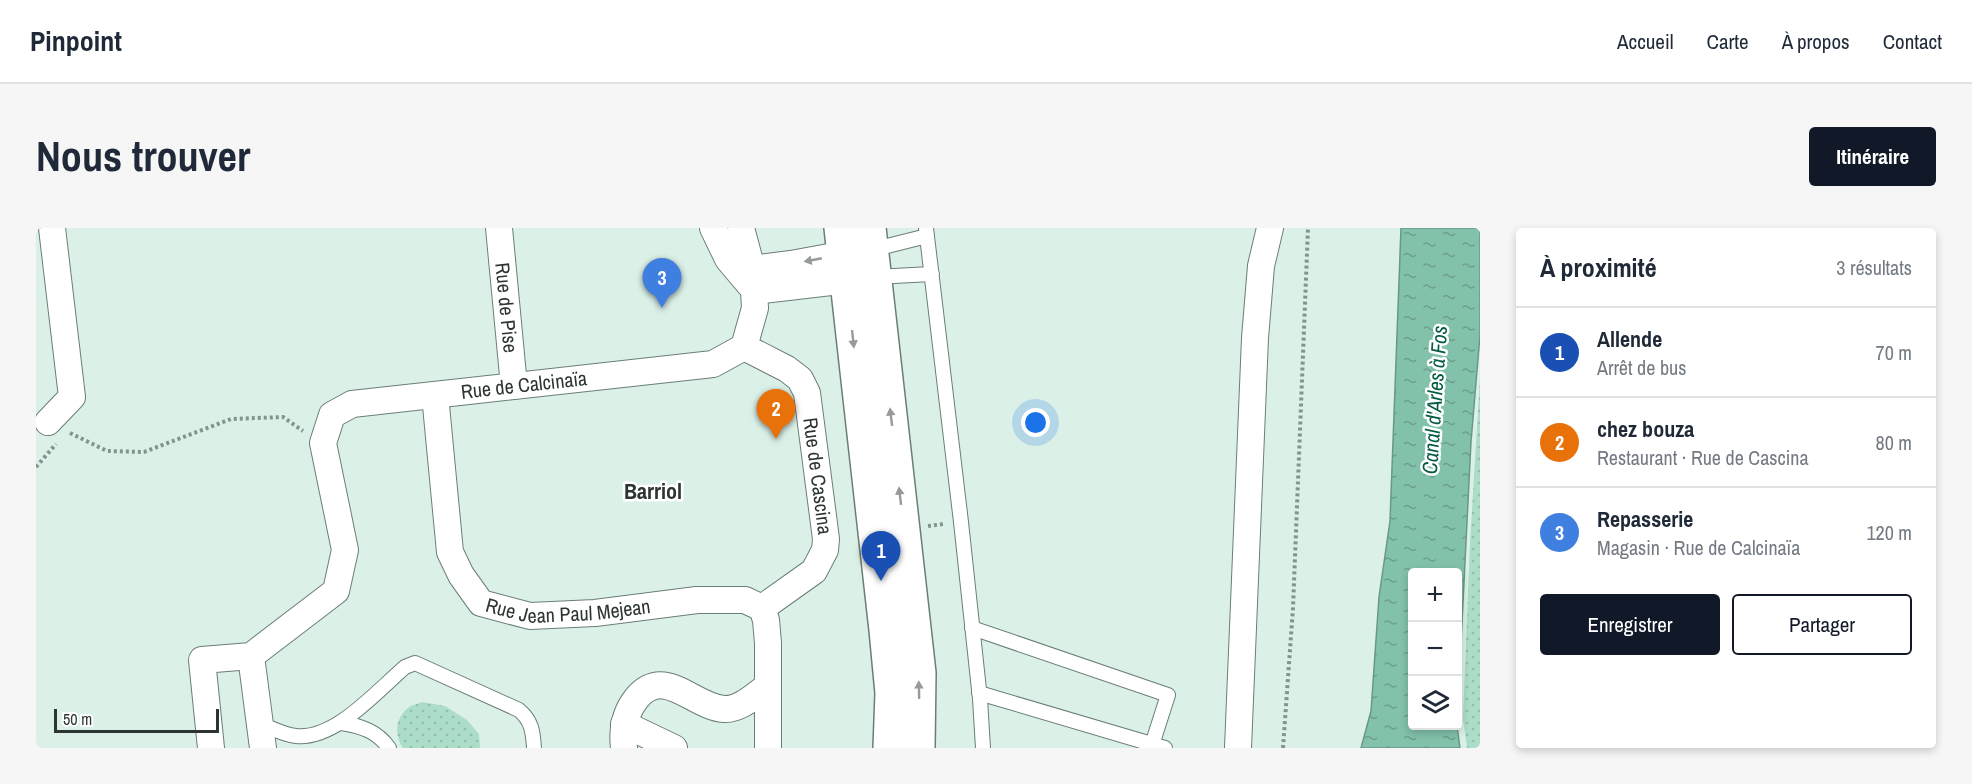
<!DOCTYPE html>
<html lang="fr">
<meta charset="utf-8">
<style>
:root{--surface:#fff;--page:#f6f6f7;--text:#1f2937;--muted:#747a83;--line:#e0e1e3;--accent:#111827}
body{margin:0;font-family:"Archivo Narrow",sans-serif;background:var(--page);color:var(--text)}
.controls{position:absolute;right:18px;bottom:18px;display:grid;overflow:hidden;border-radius:6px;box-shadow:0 3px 9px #0003}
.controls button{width:54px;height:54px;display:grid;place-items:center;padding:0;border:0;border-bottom:2px solid var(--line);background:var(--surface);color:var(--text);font:30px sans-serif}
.scale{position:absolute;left:18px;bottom:15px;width:165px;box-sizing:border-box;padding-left:6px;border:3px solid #2d3532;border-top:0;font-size:16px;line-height:21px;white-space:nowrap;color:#2d3532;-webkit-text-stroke:4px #fff;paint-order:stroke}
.you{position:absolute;left:1000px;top:195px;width:21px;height:21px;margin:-15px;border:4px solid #fff;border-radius:50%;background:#1a73e8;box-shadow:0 0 0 9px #1a73e833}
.badge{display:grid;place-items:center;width:39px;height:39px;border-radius:50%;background:var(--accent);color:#fff;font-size:20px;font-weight:700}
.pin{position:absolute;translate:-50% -50px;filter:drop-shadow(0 2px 3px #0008)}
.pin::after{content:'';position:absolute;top:32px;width:21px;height:18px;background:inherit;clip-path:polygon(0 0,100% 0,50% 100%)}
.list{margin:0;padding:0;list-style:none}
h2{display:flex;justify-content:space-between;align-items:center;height:78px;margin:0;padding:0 24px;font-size:26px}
h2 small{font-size:20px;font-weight:400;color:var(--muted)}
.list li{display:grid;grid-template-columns:39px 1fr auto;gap:18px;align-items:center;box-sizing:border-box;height:90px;padding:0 24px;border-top:2px solid var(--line)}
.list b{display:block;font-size:22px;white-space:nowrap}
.list p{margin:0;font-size:20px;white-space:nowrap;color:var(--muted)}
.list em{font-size:20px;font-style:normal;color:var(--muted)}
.actions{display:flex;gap:12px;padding:18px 24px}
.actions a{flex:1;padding:14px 0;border:2px solid var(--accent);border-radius:6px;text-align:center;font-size:21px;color:var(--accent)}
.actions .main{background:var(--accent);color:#fff}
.icon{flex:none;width:33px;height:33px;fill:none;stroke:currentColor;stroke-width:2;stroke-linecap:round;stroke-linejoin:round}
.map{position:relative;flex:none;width:1444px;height:520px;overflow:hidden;border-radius:6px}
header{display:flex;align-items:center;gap:36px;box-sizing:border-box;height:84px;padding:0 30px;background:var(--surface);border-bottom:2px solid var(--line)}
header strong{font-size:28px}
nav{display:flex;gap:33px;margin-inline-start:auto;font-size:21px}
.intro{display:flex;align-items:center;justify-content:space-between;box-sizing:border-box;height:144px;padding:0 36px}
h1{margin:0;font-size:42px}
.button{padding:15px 27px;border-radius:6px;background:var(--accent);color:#fff;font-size:21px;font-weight:700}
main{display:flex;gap:36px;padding:0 36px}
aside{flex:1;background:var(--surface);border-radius:6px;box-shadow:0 3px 9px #0003}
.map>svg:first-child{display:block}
.park{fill:url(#park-dots)}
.water{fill:url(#water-ripples);stroke:#699886;stroke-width:1.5}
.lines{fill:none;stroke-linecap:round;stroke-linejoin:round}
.service-casing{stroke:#6a7e76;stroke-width:16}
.minor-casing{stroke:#6a7e76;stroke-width:28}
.tertiary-casing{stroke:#6a7e76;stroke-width:36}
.path{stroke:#84938d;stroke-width:4;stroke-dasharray:3 3;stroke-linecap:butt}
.service{stroke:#fff;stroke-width:14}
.minor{stroke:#fff;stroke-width:26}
.tertiary{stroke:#fff;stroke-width:33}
.oneway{fill:#969a98}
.labels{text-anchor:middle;stroke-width:5;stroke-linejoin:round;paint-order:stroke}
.street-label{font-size:20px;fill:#2d3532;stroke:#fff}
.water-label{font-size:21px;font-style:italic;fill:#045b44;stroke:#fff}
.quarter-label{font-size:22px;font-weight:bold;fill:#2d3532;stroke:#fff}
</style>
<header>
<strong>Pinpoint</strong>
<nav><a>Accueil</a><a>Carte</a><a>À propos</a><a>Contact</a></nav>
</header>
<div class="intro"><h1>Nous trouver</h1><a class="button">Itinéraire</a></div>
<main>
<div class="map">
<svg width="1444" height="520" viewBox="0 0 1444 520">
<defs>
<pattern id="park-dots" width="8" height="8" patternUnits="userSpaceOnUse" patternTransform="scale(1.5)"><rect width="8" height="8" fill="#acddc9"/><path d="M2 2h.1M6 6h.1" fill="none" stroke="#94bead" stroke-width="1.8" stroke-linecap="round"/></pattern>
<pattern id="water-ripples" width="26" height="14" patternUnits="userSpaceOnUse" patternTransform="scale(1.5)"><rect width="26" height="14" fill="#83c2aa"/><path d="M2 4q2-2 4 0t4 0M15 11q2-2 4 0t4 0" fill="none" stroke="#6c9e8b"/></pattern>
</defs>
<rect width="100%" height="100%" fill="#dbf1e8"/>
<!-- park -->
<path class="park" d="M1444,150v370h-13l-4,-29 7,-177z
M386,474l23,4 22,14 12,14 1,14h-77c-9,-12 -8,-30 5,-40 3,-3 10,-4 14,-6z"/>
<!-- water -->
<path class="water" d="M1365,0h79v107l-9,107 -13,260v-130h-46v153l45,1 3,22h-99l10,-37 8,-114 11,-76z"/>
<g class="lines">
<!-- service casing -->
<g class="service-casing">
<path id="service" d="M890,0l35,294 19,177 3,49
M835,22l56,-14
M838,49l58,-3
M936,400l196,67 -17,53
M943,465l186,55
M305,495c20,3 36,8 48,25
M225,496c10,4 23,11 35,12 39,4 81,-45 109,-69l10,-4 104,47c13,11 14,22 15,38"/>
</g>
<!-- minor casing -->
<g class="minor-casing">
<g id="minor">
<path id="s1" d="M463,0l15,158"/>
<path d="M677,0l15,31 27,32 110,-13"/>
<path d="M705,0l11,41 39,-5 71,-13"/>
<path id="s2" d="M708,119l43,22 13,10 7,14 19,146 -1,11 -11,21 -52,37"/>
<path d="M708,119l11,-39 -2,-33"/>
<path id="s3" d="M399,167l15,157 11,23 20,28 49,13 65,-3 102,-13h48l17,8"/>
<path d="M12,194l24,-25 -20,-169"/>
<path d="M726,380l4,12 2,23v105"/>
<path d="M215,428l12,92"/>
<path d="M588,496l50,24"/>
<path id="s4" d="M175,520l-9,-88 49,-4 85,-65 9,-41 -22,-107 9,-28 20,-11 361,-40 31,-17"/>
<path d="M588,520c-2,-17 1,-35 12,-49 28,-35 57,8 88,10 16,1 31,-14 44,-23"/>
<path d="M1202,520l17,-410 6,-72 9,-38"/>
</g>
</g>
<!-- tertiary casing -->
<g class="tertiary-casing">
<path id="tertiary" d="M805,0l45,402 6,63 -2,55
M833,0l50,445 -1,75"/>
</g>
<!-- path -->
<path class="path" d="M34,205l37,18 37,1 87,-33 52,-2 20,14
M0,239l20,-23
M892,298l16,-2
M1247,520l10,-140 15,-380"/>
<!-- service -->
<use href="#service" class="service"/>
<!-- minor -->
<use href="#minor" class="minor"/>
<!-- tertiary -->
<use href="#tertiary" class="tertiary"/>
</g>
<!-- one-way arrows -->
<defs><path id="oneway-solid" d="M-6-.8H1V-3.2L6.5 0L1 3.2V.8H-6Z" transform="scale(1.5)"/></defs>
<g class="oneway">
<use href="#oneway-solid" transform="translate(777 32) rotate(169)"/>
<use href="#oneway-solid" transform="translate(817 111) rotate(84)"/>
<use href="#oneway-solid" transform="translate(855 189) rotate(-97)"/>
<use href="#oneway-solid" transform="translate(864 268) rotate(-97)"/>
<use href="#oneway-solid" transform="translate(883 462) rotate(-91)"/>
</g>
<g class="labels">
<!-- street labels -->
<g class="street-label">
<text dy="7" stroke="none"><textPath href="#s1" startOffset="80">Rue de Pise</textPath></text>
<text dy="7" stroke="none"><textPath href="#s4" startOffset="621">Rue de Calcinaïa</textPath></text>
<text dy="7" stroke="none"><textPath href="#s2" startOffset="164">Rue de Cascina</textPath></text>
<text dy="7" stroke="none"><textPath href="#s3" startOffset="306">Rue Jean Paul Mejean</textPath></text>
</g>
<!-- water labels -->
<g class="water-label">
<text transform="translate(1399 172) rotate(-86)" y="7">Canal d'Arles à Fos</text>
</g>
<!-- quarter labels -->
<g class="quarter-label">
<text x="617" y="271">Barriol</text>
</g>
</g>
</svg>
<div class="controls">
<button>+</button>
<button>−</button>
<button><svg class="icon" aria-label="layers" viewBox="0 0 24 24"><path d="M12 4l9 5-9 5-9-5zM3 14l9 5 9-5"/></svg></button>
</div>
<div class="scale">50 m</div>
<div class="you"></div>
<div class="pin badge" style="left:845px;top:353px;background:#1a4fb4">1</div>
<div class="pin badge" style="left:740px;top:211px;background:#e8710a">2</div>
<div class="pin badge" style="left:626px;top:80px;background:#3f7fe0">3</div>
</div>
<aside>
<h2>À proximité<small>3 résultats</small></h2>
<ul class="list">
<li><span class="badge" style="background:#1a4fb4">1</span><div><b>Allende</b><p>Arrêt de bus</p></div><em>70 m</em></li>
<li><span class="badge" style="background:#e8710a">2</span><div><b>chez bouza</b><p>Restaurant · Rue de Cascina</p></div><em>80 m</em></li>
<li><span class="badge" style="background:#3f7fe0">3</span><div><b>Repasserie</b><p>Magasin · Rue de Calcinaïa</p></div><em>120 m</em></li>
</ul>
<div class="actions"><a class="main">Enregistrer</a><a>Partager</a></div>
</aside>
</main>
